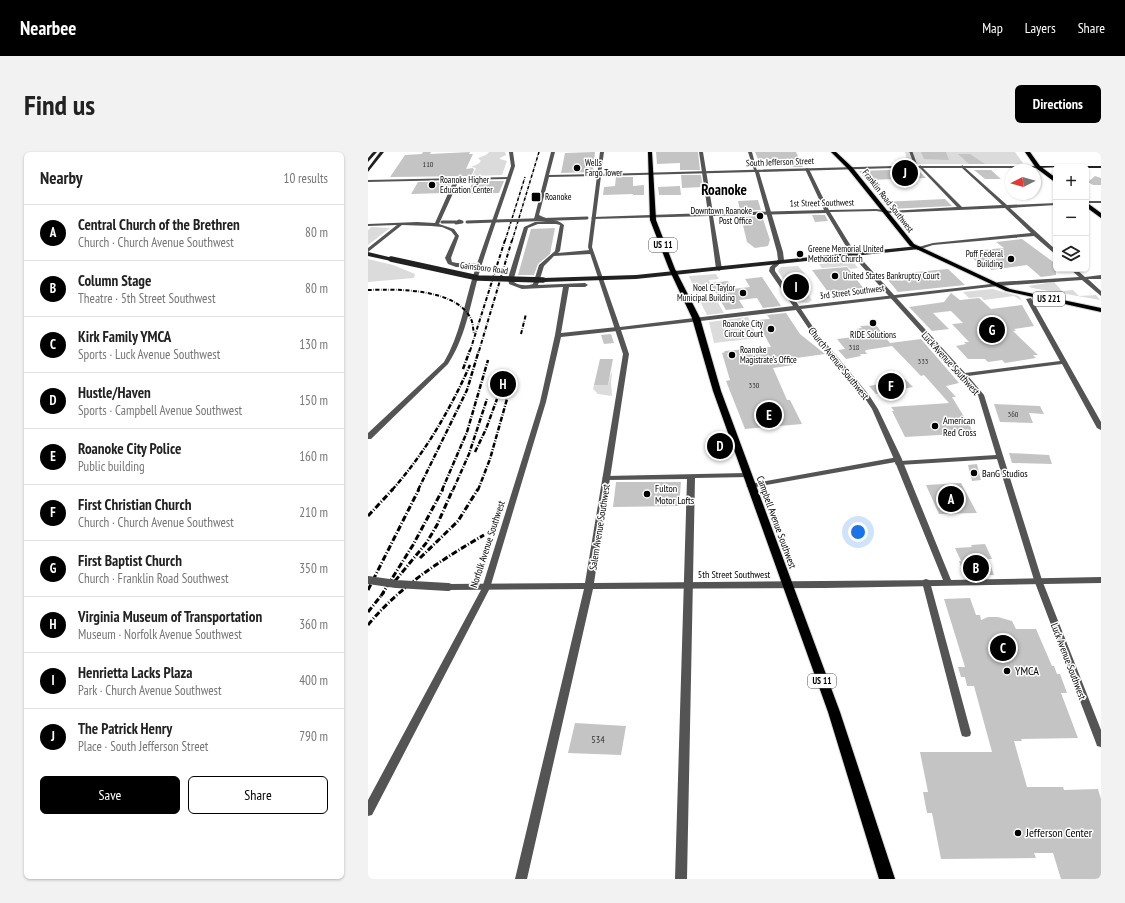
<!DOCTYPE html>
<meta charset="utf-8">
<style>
:root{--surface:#fff;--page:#f2f2f2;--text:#222;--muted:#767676;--line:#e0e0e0;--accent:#000}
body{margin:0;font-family:"PT Sans Narrow",sans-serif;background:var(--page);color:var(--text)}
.controls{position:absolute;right:12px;top:12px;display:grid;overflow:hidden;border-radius:6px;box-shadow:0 1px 3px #0004}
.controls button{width:36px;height:36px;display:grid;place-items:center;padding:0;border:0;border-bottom:1px solid var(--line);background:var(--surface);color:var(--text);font:20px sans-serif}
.compass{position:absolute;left:637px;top:12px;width:36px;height:36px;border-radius:50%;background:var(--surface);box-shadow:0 1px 3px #0004;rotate:264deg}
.you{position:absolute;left:490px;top:380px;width:14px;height:14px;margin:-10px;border:3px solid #fff;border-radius:50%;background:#1a73e8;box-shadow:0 0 0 6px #1a73e833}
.badge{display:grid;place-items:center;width:26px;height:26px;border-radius:50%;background:var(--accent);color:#fff;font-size:13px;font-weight:700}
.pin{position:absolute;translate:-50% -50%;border:2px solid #fff;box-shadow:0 1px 4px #0006}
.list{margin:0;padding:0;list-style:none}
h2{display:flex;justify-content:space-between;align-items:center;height:52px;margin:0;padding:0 16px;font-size:17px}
h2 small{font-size:13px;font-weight:400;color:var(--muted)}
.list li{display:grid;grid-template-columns:26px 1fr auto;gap:12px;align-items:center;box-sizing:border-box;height:56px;padding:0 16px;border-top:1px solid var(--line)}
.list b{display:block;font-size:15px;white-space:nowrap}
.list p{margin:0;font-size:13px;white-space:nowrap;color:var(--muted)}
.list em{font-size:13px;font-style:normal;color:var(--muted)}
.actions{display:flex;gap:8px;padding:12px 16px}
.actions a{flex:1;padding:9px 0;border:1px solid var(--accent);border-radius:6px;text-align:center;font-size:14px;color:var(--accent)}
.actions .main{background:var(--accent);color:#fff}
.icon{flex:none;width:22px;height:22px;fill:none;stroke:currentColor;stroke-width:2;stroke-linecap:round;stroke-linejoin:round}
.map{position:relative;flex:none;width:733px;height:727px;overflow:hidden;border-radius:6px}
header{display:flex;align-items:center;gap:24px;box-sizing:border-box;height:56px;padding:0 20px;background:var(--accent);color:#fff}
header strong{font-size:19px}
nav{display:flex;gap:22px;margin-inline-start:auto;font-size:14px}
.intro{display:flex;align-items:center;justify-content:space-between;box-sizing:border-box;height:96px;padding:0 24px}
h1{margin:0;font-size:28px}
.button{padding:10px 18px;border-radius:6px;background:var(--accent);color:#fff;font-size:14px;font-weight:700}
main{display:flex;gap:24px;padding:0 24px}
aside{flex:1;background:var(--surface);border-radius:6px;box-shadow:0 1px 3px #0004}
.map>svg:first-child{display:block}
.green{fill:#dbdbdb}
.building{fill:#c4c4c4}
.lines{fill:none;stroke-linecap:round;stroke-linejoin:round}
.primary-casing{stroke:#dbdbdb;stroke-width:2}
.pedestrian{stroke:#545454;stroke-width:3}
.minor{fill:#545454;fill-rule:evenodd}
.tertiary{fill:#545454;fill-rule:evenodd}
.secondary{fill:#212121;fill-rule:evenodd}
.primary{fill:#000;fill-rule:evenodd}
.rail-far3{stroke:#000;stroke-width:1.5;stroke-dasharray:3.5 1 0.5 1;stroke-linecap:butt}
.rail-far2{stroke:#000;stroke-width:2;stroke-dasharray:4 1.5 0.5 1.5;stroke-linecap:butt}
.rail-far1{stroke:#000;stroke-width:2.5;stroke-dasharray:5 1.5 1 1.5;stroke-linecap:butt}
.rail{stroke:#000;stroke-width:3;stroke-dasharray:6 2 1 2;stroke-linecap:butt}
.pedestrian-bridge{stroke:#545454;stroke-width:3}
.tertiary-bridge{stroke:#545454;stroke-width:8}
.secondary-bridge{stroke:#212121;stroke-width:5.5}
.poi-dot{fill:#000;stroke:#fff;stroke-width:1.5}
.labels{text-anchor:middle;stroke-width:3;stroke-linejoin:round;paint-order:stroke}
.number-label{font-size:8px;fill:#313131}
.far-street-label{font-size:9px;fill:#000;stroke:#fff}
.far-poi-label{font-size:9px;fill:#000;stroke:#fff;text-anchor:start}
.shield{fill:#fff;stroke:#4c4c4c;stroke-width:1}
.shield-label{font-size:9px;font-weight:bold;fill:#000}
.street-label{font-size:10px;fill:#000;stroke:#fff}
.poi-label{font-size:10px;fill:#000;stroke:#fff;text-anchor:start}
.near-number-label{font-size:10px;fill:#313131}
.near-poi-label{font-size:12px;fill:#000;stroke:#fff;text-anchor:start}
.far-town-label{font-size:15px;font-weight:bold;fill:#000;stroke:#fff}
</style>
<header>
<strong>Nearbee</strong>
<nav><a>Map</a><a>Layers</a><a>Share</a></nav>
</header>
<div class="intro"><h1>Find us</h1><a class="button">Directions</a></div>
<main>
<aside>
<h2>Nearby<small>10 results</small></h2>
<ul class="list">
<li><span class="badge">A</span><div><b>Central Church of the Brethren</b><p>Church · Church Avenue Southwest</p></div><em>80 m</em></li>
<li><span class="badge">B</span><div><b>Column Stage</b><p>Theatre · 5th Street Southwest</p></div><em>80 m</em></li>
<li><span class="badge">C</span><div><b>Kirk Family YMCA</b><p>Sports · Luck Avenue Southwest</p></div><em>130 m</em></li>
<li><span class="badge">D</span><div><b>Hustle/Haven</b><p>Sports · Campbell Avenue Southwest</p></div><em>150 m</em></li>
<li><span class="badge">E</span><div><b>Roanoke City Police</b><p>Public building</p></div><em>160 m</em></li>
<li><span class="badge">F</span><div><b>First Christian Church</b><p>Church · Church Avenue Southwest</p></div><em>210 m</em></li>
<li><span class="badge">G</span><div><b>First Baptist Church</b><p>Church · Franklin Road Southwest</p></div><em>350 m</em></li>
<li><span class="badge">H</span><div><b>Virginia Museum of Transportation</b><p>Museum · Norfolk Avenue Southwest</p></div><em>360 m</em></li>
<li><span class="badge">I</span><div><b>Henrietta Lacks Plaza</b><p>Park · Church Avenue Southwest</p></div><em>400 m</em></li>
<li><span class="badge">J</span><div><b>The Patrick Henry</b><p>Place · South Jefferson Street</p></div><em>790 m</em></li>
</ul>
<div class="actions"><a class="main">Save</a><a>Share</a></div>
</aside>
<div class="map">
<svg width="733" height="727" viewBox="0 0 733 727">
<rect width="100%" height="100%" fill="#fff"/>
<!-- green -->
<path class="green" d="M121,0h16l1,3 -6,3v1l7,2 -5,14 -30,1 4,-8 -5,-1 7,-3 3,-3 -3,-3 8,-3z
M537,0h110l8,11 -4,1h-111z
M3,75l19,1 -22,17v-15z
M0,107l25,6 22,9 -1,4 -46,4z
M484,108l6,8 -8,1 -3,-3 -25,2 -3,-4z
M430,114l7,8 -11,1 18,25 -4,3 -9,-1 -21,-31 3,-4z
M348,122l3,5 -10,1 4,11 -17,2 -7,-17z
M686,130l8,9 11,-1 6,6 17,-1 4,5 -68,-12 -4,-2z
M624,137l27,7 3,5 -8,-5 -30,4 -3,-3 -12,1 -6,-6z
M340,148l1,1h8l7,12 -17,2 -7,-14z
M380,165l10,21 -44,5 -5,-21z
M243,221h1l-1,9 1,14 -14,-2 -5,-5 1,-4h14z"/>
<!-- building -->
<path class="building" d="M55,0h8l-1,2 40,-2 -1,2h4l-7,15 7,-1 1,2 -3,6 -81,1 15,-22 17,-1z
M225,0h2l-2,20 -32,1 4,-20z
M288,0h42l2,18h-20v-7l-23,1z
M387,0h41l7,15h-10l-4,-8h-31z
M553,0h25l3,8 -25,-1z
M590,2h12l15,10h-16z
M520,18h30l8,8 -60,2 -7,-9z
M606,18h17l10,9h-16z
M313,23h20l2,12 -21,1z
M727,24l6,2v7h-8l-5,-3z
M248,25h17v9l11,-1v10h-11v-1l-30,1 1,-8 11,-1z
M105,29h31l-5,12 -32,1z
M50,30h34l-8,11 -33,1z
M312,34l1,9h-22l-1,-8z
M577,47l7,7 -62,3 -7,-7z
M390,48l3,10 -21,1 -2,-10z
M444,63h13l3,6 -13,1z
M394,64l8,24 -2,6 -13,2 -8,-6 -6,-25z
M187,76l-5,26 -12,10 -4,11h-16l13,-46z
M654,87l34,25v11l-15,2 -14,-12 -36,5 -2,-3 -5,1 -16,-14 4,-1 -2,-2 34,-3 -8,-6z
M479,115l17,22 -36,3 -16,-22z
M580,117l17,16 -67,7 -14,-17z
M394,125l19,29 -18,2 -6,-10 -18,2 5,8 -18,2 -16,-27 18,-2 4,8 18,-2 -5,-8z
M583,141l9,7 19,-2 12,11 31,-4 12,21 -20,3 2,2h-3l25,24h-5l3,3 -31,5 -3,-3 -14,2 -3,-3h-17l-12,-13 10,-2 -2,-2h5l-17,-18 11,-1 -12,-12 -18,2 16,16 -17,2 -23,-24 35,-5z
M418,161l14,21 25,20 -36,5 4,6 -20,3 14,32h3l12,24 -57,5 -19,-48 4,-1 -8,-27 3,-1 -1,-1 47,-4 -15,-27 14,-1 -3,-4z
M508,173l14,18 31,-4 38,44 -13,3 10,11h-4l22,36 -69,4 -13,-26h2l-3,-4 58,-4 -25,-28 -3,1 -29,-30 -26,4 -1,1 2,3h-7l1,2 -15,3 -8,-9 7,-1 -8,-10 25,-3 -6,-7 6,-1 -2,-2z
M243,182l3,9 -10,1 -3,-9z
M232,207h13l-5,26h-14z
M537,227l8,8 -37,7 -7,-8z
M626,252l46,2 4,8 -15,-1 4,10 -33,-1z
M641,301l40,2 3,9 -40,-1z
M609,312l4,16 -9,1 -4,-16z
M248,330h65l-2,24 -66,1z
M593,331l16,30 -38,1 -13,-29z
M617,392l7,15h-4l6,16h-30l-5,-14h2l-6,-13 17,-1 -1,-2z
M602,446l6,17h4l1,5 7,-3h10l14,4 4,8h20l16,37h2l3,8h3l7,19h-6l17,45 -57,1 1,2h-8l13,46h36l1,3 34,-1 3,10v80h-40l-8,-26h-19l2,5 -95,1 -9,-46h-5l-4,-21h5l-8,-40h72l-18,-66h-7l-2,-9h-4l-3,-10h7l-21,-68z
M207,571l51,3 -5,29 -53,-2z"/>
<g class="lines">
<!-- primary casing -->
<g class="primary-casing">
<path id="primary" d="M280,0h4l4,68 19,49 25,49 21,73 119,321 55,167h-16l-51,-167 -115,-321 -21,-73 -23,-49 -19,-49z
M463,0h5l16,15 62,77 96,45 91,19v4l-95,-21 -96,-45 -62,-77z
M657,0h5l10,14 16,12v5l-20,-15z
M718,50l15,11v5l-15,-11z"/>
</g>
<!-- pedestrian -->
<path class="pedestrian" d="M543,0l5,14
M91,69l3,1 -6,1z
M74,70h14"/>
<!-- minor -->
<path class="minor" d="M183,0h4l-6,23 50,-1 2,1 -2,1 -50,1 -10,38c10,6 17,3 25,10l-4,26 -2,2 32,-3 3,2 -3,2 -36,2 -10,10 -6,19 47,-2 3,2 -3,2h-16l-8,46 56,-6 3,2 -3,2 -56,6 -15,65 -56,186 -118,227 -4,1v-16l114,-212 58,-186 15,-67 8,-48 -41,2 -13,-5 -1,-6 16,-51 11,-5 11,-1 -12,-2zM170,72h18l4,1 -5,26 -16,14 -6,19c-6,2 -14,2 -19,-2v-4l14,-50z
M331,0h4l10,61 111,-3 -19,-41 2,-1 2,1 20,41 47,-1 14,2 67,-4 -38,-40 1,-2 42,42 40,-2 -41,-38 1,-2 45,40 49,-2v2l-46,3 46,42v5l-22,-19 -101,9 -15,5 -3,-2 18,-5 98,-10 -26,-25 -115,5 -14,-2 -46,1 24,39 111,122 95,-12 -34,-62 5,-1 70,124v8l-4,-2 -35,-64 -94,12 16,19 58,185 59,150v17l-4,-1 -1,-3 -62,-163 -37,-121 -98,6h-3l-1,-2 1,-1 -146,26 -4,-2 4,-2 148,-27 4,2 -2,2 96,-6 -18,-60 -128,-142 -24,-40 -113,3 9,53 -3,2 -3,-2 -7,-53 -116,3 -2,-1 2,-1 115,-4z
M380,0h4l5,19 -3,-1z
M142,25l1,1 -2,1 -50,1 -20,44 15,5 5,7 -8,22 1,4 5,1 23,1 2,1v2h-26l-8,-3 -3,-6 10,-22 -4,-5 -9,-4 -11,-1 -29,-1 -34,27v-4l29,-23 -29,1v-2l49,-2 18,1 19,-43 -86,2v-2z
M718,49h15v2h-15z
M702,117h6l9,8 16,-2v4h-13l13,12v5l-19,-16 -84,6 -3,-2 3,-2 81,-5z
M378,321h3l1,2 -1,2 -54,1 -8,401h-12l12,-400 -81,1 -4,-2 4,-2z
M558,427l3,1 1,2 41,151 -1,3 -4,1 -4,-1 -1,-3 -39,-151 1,-2z"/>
<!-- tertiary -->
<path class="tertiary" d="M141,0h4l2,14c-12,37 -26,74 -37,111 -8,30 -13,61 -30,87l-77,75h-3v-6l76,-71c16,-27 20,-57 29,-86 12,-37 26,-73 38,-110z
M232,0h4l-3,22 293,-8h145l-1,2h-144l-135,4 24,80 1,8 -9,8v3l24,35 201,-23v2l-2,1 -197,23 14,21 54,65 9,14 23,48 50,123 150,-3v6l-276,5 -232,1 -66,290h-12l69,-290 -136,1 -3,-1 -1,-2 1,-2 3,-1 137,-1 38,-229 -35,-107zM387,20l22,80 1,8 -8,7 -1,4 24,35 -173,21 -28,-80 9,-71zM428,158l15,22 53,65 8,12 21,48 50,123 -349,3 35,-229 -8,-24z"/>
<!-- secondary -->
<path class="secondary" d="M5,0h4l-9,10v-4z
M12,0h4l-16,20v-4z
M669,14h24l2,1 -25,1z
M718,14h15v2h-15v-1h-2z
M550,94l3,2 -1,1 -284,30 -93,3 -3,-2 3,-2 93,-3z
M0,100l25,6 1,1 -3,2 -23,-5z"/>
<!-- primary -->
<use href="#primary" class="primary"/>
<!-- rail-far3 -->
<path class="rail-far3" d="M137,89l20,-64
M144,89l27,-89"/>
<!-- rail-far2 -->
<path class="rail-far2" d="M0,138c29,-1 88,-2 103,29 2,4 2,10 3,15
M153,182l5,-20
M102,199l35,-111
M111,199l33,-111"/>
<!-- rail-far1 -->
<path class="rail-far1" d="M95,217l7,-19
M107,300l11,-23 11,-30
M24,338c33,-37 58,-80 78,-125
M50,338l49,-100 12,-40
M74,338l25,-58 21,-72
M85,338l16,-36 18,-55
M110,338l12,-31 17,-60"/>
<!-- rail -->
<path class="rail" d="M0,364l25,-27
M52,406l38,-37 20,-32
M27,429l32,-39 10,-17 16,-36
M0,438l51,-101
M13,444l32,-51 30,-56
M0,460l16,-20
M0,473c32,-39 73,-65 116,-90"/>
<!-- pedestrian-bridge -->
<path class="pedestrian-bridge" d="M99,70l120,-4"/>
<!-- tertiary-bridge -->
<path class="tertiary-bridge" d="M0,428l28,4 52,3"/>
<!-- secondary-bridge -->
<path class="secondary-bridge" d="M23,107l87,19 65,2"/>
</g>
<!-- markers -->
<g class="poi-dot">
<circle cx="209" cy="16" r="4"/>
<circle cx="64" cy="33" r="4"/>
<rect x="163" y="40" width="10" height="10" rx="2"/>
<circle cx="392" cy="64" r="4"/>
<circle cx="432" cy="102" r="4"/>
<circle cx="643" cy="107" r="4"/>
<circle cx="467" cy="124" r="4"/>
<circle cx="375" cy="141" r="4"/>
<circle cx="505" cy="171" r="4"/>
<circle cx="403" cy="177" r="4"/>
<circle cx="364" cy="203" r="4"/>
<circle cx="567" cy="274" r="4"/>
<circle cx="606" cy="321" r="4"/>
<circle cx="279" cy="342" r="4"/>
<circle cx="639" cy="519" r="4"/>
<circle cx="650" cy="681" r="4"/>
</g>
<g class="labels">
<!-- number labels -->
<g class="number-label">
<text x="60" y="15">110</text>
<text x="486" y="198">318</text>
<text x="555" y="212">333</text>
<text x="386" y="236">330</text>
<text x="645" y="265">360</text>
</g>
<!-- far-street labels -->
<g class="far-street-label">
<text transform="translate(412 10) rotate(-2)" y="3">South Jefferson Street</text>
<text transform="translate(520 49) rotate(52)" y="3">Franklin Road Southwest</text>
<text transform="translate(454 51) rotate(-1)" y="3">1st Street Southwest</text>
<text transform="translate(116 116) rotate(7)" y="3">Gainsboro Road</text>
<text transform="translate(484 140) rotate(-7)" y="3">3rd Street Southwest</text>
</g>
<!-- far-poi labels -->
<g class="far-poi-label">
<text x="217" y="14">Wells<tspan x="217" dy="10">Fargo Tower</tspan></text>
<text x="72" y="31">Roanoke Higher<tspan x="72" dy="10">Education Center</tspan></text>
<text x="177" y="48">Roanoke</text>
<text x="384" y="62" text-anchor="end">Downtown Roanoke<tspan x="384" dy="10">Post Office</tspan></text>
<text x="440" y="100">Greene Memorial United<tspan x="440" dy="10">Methodist Church</tspan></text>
<text x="635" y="105" text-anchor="end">Poff Federal<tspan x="635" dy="10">Building</tspan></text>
<text x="475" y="127">United States Bankruptcy Court</text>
<text x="367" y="139" text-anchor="end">Noel C. Taylor<tspan x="367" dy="10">Municipal Building</tspan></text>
<text x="395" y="175" text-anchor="end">Roanoke City<tspan x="395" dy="10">Circuit Court</tspan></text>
<text x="505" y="186" text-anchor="middle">RIDE Solutions</text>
<text x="372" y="201">Roanoke<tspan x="372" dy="10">Magistrate's Office</tspan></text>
</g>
<!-- shield labels -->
<g class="shield">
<rect x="281" y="86" width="28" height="14" rx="3"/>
<rect x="665" y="140" width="32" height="14" rx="3"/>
<rect x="440" y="522" width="28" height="14" rx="3"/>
</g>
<g class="shield-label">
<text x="295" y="96">US 11</text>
<text x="681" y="150">US 221</text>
<text x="454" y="532">US 11</text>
</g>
<!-- street labels -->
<g class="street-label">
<text transform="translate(471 211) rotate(51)" y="4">Church Avenue Southwest</text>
<text transform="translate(583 211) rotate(48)" y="4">Luck Avenue Southwest</text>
<text transform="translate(409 370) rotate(70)" y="4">Campbell Avenue Southwest</text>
<text transform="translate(231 375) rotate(-81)" y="4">Salem Avenue Southwest</text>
<text transform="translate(119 392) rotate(-72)" y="4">Norfolk Avenue Southwest</text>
<text x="366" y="426">5th Street Southwest</text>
<text transform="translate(701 509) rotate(69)" y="4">Luck Avenue Southwest</text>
</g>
<!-- poi labels -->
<g class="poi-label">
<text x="575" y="272">American<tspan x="575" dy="12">Red Cross</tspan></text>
<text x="614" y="325">BanG Studios</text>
<text x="287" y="340">Fulton<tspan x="287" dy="12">Motor Lofts</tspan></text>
</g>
<!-- near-number labels -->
<g class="near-number-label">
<text x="230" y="591">534</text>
</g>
<!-- near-poi labels -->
<g class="near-poi-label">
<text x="647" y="523">YMCA</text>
<text x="658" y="685">Jefferson Center</text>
</g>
<!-- far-town labels -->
<g class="far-town-label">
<text x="356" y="43">Roanoke</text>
</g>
</g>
</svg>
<div class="controls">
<button>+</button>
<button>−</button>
<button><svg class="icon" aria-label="layers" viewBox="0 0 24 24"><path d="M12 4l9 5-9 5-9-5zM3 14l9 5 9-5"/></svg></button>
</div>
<svg class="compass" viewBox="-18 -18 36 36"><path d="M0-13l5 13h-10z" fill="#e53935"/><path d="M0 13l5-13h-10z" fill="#767676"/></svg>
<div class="you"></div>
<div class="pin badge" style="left:583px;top:347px">A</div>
<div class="pin badge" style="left:608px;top:416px">B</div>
<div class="pin badge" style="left:635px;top:496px">C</div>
<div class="pin badge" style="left:352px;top:294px">D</div>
<div class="pin badge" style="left:401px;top:263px">E</div>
<div class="pin badge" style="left:523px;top:234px">F</div>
<div class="pin badge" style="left:624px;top:178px">G</div>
<div class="pin badge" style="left:135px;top:232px">H</div>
<div class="pin badge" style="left:428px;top:135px">I</div>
<div class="pin badge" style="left:537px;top:21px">J</div>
</div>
</main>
